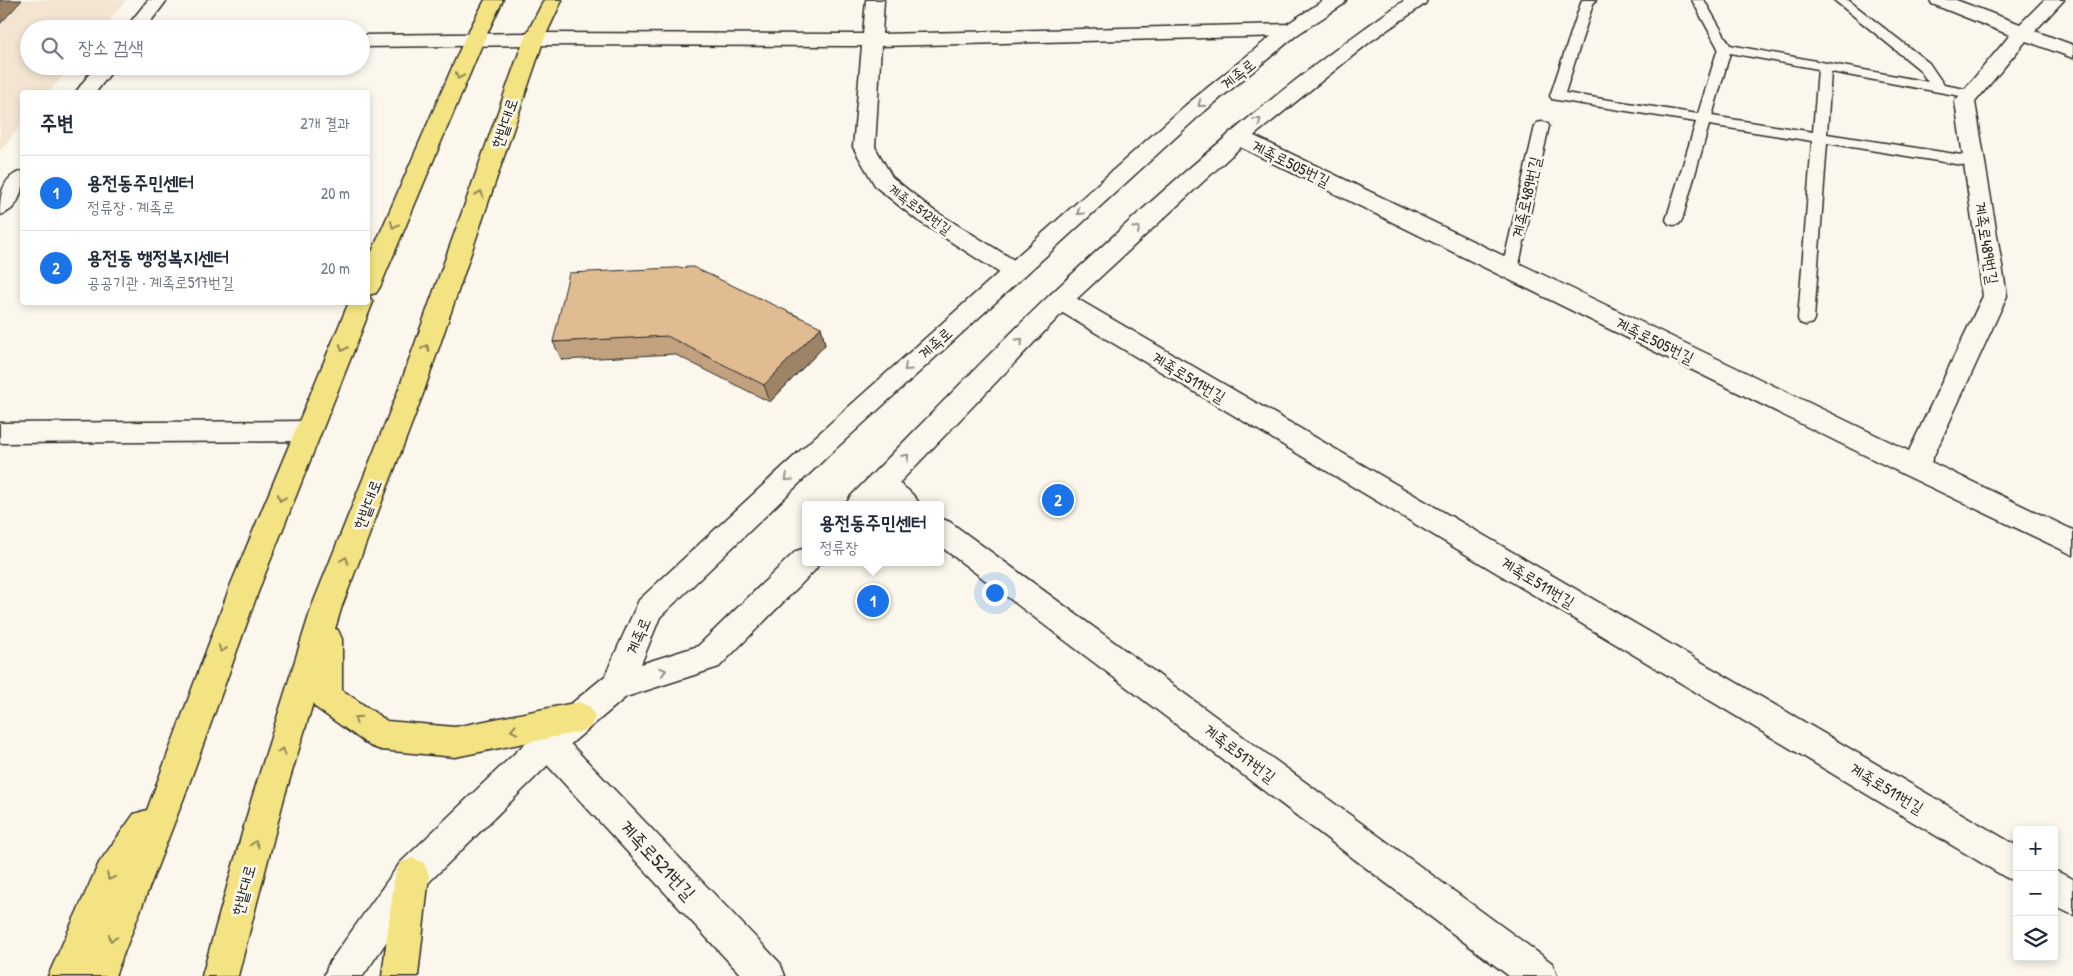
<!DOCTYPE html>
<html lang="ko">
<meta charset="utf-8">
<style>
:root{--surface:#fff;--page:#f2f2f3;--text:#1f2937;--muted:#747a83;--line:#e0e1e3;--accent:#1a73e8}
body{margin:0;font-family:"Patrick Hand","Poor Story",sans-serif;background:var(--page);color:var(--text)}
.controls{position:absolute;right:15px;bottom:15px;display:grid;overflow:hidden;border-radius:5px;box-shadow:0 2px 8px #0003}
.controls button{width:45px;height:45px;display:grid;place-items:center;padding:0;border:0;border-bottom:1px solid var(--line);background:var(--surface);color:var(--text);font:25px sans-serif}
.you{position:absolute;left:994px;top:592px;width:18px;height:18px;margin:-12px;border:4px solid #fff;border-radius:50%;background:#1a73e8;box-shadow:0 0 0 8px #1a73e833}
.badge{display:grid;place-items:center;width:32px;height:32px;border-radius:50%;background:var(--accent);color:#fff;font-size:16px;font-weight:700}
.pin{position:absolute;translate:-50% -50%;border:2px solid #fff;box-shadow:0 1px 5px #0006}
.popup{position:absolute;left:802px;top:501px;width:142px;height:65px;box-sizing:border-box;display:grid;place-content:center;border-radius:5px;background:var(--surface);filter:drop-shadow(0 1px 4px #0005);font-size:16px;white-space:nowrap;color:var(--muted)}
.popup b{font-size:19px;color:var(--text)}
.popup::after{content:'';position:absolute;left:50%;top:100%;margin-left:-10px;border:10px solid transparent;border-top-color:var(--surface)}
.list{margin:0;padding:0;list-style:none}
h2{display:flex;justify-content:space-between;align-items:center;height:65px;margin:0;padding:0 20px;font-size:21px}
h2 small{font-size:16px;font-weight:400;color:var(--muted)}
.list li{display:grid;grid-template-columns:32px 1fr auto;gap:15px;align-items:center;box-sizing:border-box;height:75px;padding:0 20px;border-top:1px solid var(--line)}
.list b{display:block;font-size:19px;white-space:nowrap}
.list p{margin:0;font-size:16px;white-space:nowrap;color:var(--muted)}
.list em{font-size:16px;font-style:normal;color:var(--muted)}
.icon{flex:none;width:28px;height:28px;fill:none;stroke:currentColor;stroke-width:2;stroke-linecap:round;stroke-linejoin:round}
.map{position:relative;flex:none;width:2073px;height:976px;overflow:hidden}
.search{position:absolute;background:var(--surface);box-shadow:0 2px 8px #0003;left:20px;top:20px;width:350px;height:55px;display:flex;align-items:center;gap:12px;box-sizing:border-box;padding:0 18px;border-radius:28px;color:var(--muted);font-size:19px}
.panel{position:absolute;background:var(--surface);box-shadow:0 2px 8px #0003;left:20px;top:90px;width:350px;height:215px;border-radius:5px}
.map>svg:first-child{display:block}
.built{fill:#f3e5d1}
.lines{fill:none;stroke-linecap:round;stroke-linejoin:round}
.service-casing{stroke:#2b2b2b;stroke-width:3}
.minor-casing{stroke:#2b2b2b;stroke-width:3}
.secondary-casing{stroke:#2b2b2b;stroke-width:3}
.primary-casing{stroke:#2b2b2b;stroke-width:3}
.service{fill:#fbf7ec;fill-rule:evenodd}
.minor{fill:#fbf7ec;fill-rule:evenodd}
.secondary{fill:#fbf7ec;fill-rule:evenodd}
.primary{fill:#f4e382;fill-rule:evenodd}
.wall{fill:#c2a27e;stroke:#2b2b2b}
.shaded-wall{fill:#9e8466;stroke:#2b2b2b}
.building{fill:#e1bc92;stroke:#2b2b2b}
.oneway{stroke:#908756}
.oneway2{stroke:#93918c}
.labels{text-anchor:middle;stroke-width:5;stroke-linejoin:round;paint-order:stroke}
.far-street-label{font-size:14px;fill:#2b2b2b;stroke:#fbf7ec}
.street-label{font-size:16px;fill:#2b2b2b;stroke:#fbf7ec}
.near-street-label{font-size:19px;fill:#2b2b2b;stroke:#fbf7ec}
</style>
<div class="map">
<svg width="2073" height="976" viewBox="0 0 2073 976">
<rect width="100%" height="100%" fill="#fbf7ec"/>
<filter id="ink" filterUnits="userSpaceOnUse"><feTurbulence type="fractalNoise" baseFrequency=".02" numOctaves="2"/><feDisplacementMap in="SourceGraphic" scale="10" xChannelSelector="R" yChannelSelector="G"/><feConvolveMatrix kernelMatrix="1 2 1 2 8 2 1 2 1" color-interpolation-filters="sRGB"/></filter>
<g filter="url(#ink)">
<!-- built -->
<path class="built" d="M0,0h126l-24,29h-73v37h42l-22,26h-27v32l-22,27z"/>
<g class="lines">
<!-- service casing -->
<g class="service-casing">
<path id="service" d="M1582,0h14l-3,4 -28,89 133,21 20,-66 -26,-48h12l26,45 198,37 -9,-13 -85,-69h14l81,63 15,22 32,6 2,3 -2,3 -5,1 -140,-26 -4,62 147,23 5,2 2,3 -2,3 -5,2 -147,-24 -13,176 -2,4 -6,2 -6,-2 -2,-4 14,-178 -103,-16 -27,95 -3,4 -5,1 -5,-1 -3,-4 30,-98 -139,-22 -5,-1 -2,-3zM1730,53l88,16 -5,63 -101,-16z
M1542,122l5,1 2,3 -31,143 -2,4 -6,2 -6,-2 -2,-4 33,-143 2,-3z"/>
</g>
<!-- minor casing -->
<g class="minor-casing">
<path id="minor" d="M148,0h19l-22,29h-20z
M866,0h18l-2,34 409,-10 7,2 3,4 -3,4 -7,2 -410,10 -6,101 17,30 41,33 89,55 4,6 -4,6 -8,2 -8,-2 -89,-57 -41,-33 -3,-5 -20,-35 9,-101 -328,-1 -173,2v-12l173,-2 329,1z
M1930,0h26l64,24 24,-24h20l-29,31 38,14v13l-47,-17 -51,61 32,194 -76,166 142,68v25l-168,-80 -675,-333 -3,-5 3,-5 8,-2 8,2 663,319 74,-155 -28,-195 55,-66 -78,-31z
M95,66h21l-20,26h-20z
M22,171c2,17 -2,39 -22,44 0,-18 1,-38 22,-44z
M1060,291l9,3 948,552v36l-12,-5 -954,-571 -3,-6 3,-6z
M308,421l9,3 4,7 -4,7 -9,3 -308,2v-20z
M880,474c15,5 33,17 40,31 -23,0 -41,4 -54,-20l4,-8z
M940,518l10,4 602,441 5,13h-48l-569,-430z
M548,728l11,4 221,231 5,13h-43l-205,-222 -5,-11 5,-11z
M2054,870l19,9v36l-19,-9z"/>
</g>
<!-- secondary casing -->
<g class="secondary-casing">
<path id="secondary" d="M1324,0h22l-2,4 -46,30 -98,81 -367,336 -173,166 -19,47 57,-18 98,-95 10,-3v14h13l-3,7 -97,98 -93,30 -67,57 -135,133 -61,89h-39l5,-13 71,-100 137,-131 68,-56 34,-76 176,-163 371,-332 98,-79z
M1405,0h22l-2,4 -54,37 -125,101 -177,164 -191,199h-32l4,-8c67,-68 133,-138 202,-204 111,-105 227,-207 353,-293z"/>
</g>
<!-- primary casing -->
<g class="primary-casing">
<path id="primary" d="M485,0h18l-19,40 -104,247 -4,6 -8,2 5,7 -112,282 -76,211 -70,181h-67l51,-113 35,-49 13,-4 84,-226 118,-282h19v-41l96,-221z
M544,0h18l-18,39 -121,355 -81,212 -7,23 3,1 4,9v51l45,31 68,6 124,-25 11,5 5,10 -5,10 -11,5 -124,25 -74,-7 -11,-4 -55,-39 -2,-4 -29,95 -46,178h-36l50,-178 60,-192 85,-212 127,-355z
M412,858l12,5 5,12 -11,101h-36l13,-101 5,-12z"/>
</g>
<!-- service -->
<use href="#service" class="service"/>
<!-- minor -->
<use href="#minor" class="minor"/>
<!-- secondary -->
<use href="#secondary" class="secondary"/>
<!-- primary -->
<use href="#primary" class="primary"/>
</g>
<!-- wall -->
<path class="wall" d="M821,327l4,18 -55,57 -96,-48 -112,6 -9,-18z"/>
<!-- shaded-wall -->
<path class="shaded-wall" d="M0,0h22l-22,24z
M821,327l4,18 -55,57 -6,-17z"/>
<!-- building -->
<path class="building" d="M693,267l128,60 -57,58 -97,-49 -114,6 16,-69z"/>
<!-- one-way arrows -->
<defs><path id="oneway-chevron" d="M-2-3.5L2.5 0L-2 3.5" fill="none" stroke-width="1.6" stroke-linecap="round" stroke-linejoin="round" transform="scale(1.25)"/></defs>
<g class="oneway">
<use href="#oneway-chevron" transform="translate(459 76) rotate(113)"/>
<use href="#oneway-chevron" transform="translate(480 194) rotate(-71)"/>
<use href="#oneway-chevron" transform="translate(394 225) rotate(113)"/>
<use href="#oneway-chevron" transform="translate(343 348) rotate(112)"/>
<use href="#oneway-chevron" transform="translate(426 348) rotate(-71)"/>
<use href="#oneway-chevron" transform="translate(281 498) rotate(112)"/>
<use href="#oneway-chevron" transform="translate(345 560) rotate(-69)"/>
<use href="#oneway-chevron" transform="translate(222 649) rotate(110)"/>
<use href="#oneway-chevron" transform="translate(357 719) rotate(-146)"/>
<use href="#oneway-chevron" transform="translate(514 730) rotate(169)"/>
<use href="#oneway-chevron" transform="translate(282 751) rotate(-73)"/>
<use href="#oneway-chevron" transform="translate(255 844) rotate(-75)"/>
<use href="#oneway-chevron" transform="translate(110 877) rotate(118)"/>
<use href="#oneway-chevron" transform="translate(112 938) rotate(112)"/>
</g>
<g class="oneway2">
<use href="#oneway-chevron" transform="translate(1201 104) rotate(141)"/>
<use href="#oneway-chevron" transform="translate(1258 121) rotate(-38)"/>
<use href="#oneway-chevron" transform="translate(1080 212) rotate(138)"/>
<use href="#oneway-chevron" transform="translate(1137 229) rotate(-42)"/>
<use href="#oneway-chevron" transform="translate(1020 341) rotate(-46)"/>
<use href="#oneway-chevron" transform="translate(907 368) rotate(138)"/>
<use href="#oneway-chevron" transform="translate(906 457) rotate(-46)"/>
<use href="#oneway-chevron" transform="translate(788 478) rotate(137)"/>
<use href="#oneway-chevron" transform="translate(663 671) rotate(-17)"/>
</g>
</g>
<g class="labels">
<!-- far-street labels -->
<g class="far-street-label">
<text transform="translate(920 209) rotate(36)" y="5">계족로512번길</text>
</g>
<!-- street labels -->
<g class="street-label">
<text transform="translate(1238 74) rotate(-39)" y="6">계족로</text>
<text transform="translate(504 123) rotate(-71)" y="6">한밭대로</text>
<text transform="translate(1291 163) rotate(26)" y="6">계족로505번길</text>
<text transform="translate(1526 197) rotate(-77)" y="6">계족로489번길</text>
<text transform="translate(1987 243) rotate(81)" y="6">계족로489번길</text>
<text transform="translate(1655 340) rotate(26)" y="6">계족로505번길</text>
<text transform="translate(935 343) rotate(-42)" y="6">계족로</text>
<text transform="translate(1189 377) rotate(31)" y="6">계족로511번길</text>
<text transform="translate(367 504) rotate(-69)" y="6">한밭대로</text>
<text transform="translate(1538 582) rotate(31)" y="6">계족로511번길</text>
<text transform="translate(638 636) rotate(-67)" y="6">계족로</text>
<text transform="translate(1240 753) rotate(37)" y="6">계족로517번길</text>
<text transform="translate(1887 788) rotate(31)" y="6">계족로511번길</text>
<text transform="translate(243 890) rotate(-75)" y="6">한밭대로</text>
</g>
<!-- near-street labels -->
<g class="near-street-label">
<text transform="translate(658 860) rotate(47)" y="7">계족로521번길</text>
</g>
</g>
</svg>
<div class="controls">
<button>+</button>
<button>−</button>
<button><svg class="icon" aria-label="layers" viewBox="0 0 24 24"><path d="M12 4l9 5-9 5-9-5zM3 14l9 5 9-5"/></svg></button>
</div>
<div class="you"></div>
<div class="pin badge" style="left:873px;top:601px">1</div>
<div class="popup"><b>용전동주민센터</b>정류장</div>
<div class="pin badge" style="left:1058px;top:500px">2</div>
<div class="search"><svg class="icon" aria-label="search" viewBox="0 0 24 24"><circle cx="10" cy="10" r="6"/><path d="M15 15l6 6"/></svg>장소 검색</div>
<section class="panel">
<h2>주변<small>2개 결과</small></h2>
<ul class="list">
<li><span class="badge">1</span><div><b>용전동주민센터</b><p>정류장 · 계족로</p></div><em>20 m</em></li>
<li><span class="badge">2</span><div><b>용전동 행정복지센터</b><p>공공기관 · 계족로517번길</p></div><em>20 m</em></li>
</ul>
</section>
</div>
